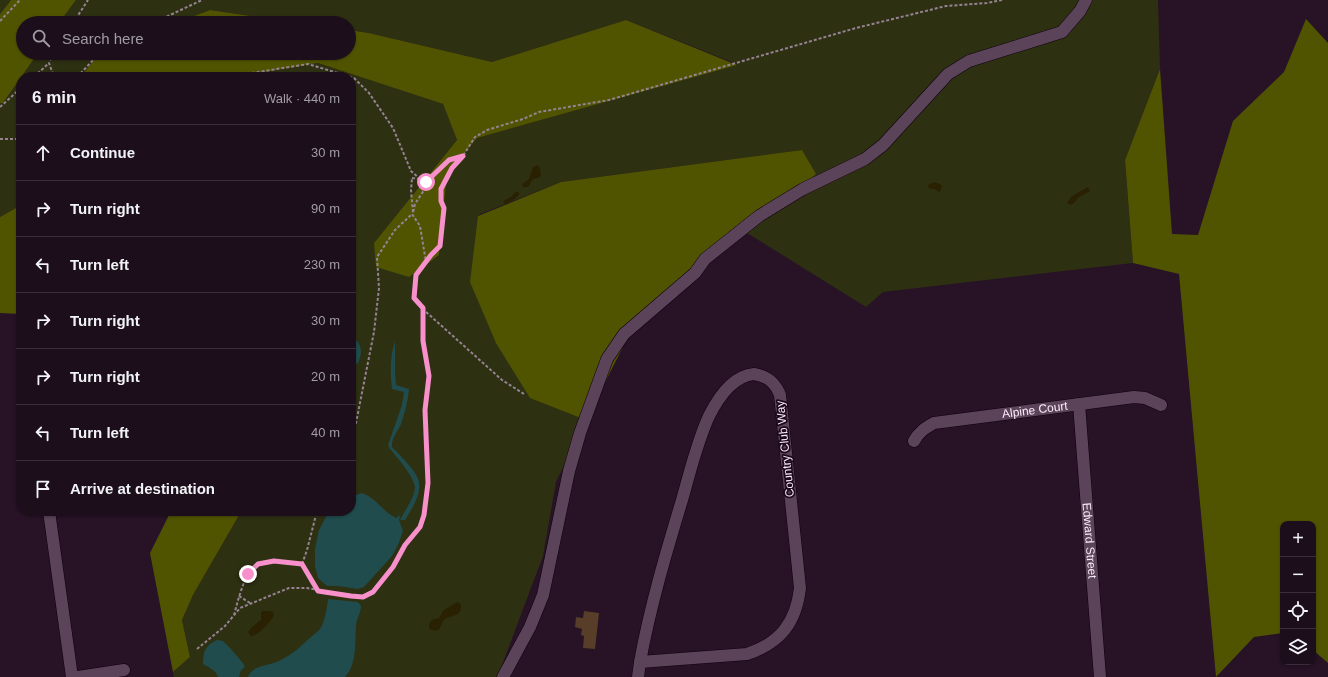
<!DOCTYPE html>
<meta charset="utf-8">
<style>
:root{--surface:#1d0e1c;--page:#251725;--text:#f1f3f6;--muted:#a09ca3;--line:#3b2e3b}
body{margin:0;font-family:Helvetica,sans-serif;background:var(--page);color:var(--text)}
.controls{position:absolute;right:12px;bottom:12px;display:grid;overflow:hidden;border-radius:8px;box-shadow:0 1px 3px #0004}
.controls button{width:36px;height:36px;display:grid;place-items:center;padding:0;border:0;border-bottom:1px solid var(--line);background:var(--surface);color:var(--text);font:20px sans-serif}
.stop{position:absolute;width:12px;height:12px;margin:-9px;border:3px solid #f890cc;border-radius:50%;background:#fff}
.stop.end{background:#f890cc;border-color:#fff;box-shadow:0 1px 4px #0008}
.list{margin:0;padding:0;list-style:none}
h2{display:flex;justify-content:space-between;align-items:center;height:52px;margin:0;padding:0 16px;font-size:17px}
h2 small{font-size:13px;font-weight:400;color:var(--muted)}
.list li{display:grid;grid-template-columns:26px 1fr auto;gap:12px;align-items:center;box-sizing:border-box;height:56px;padding:0 16px;border-top:1px solid var(--line)}
.list b{display:block;font-size:15px;white-space:nowrap}
.list em{font-size:13px;font-style:normal;color:var(--muted)}
.icon{flex:none;width:22px;height:22px;fill:none;stroke:currentColor;stroke-width:2;stroke-linecap:round;stroke-linejoin:round}
.map{position:relative;flex:none;width:1328px;height:677px;overflow:hidden}
.search{position:absolute;background:var(--surface);box-shadow:0 1px 3px #0004;left:16px;top:16px;width:340px;height:44px;display:flex;align-items:center;gap:10px;box-sizing:border-box;padding:0 14px;border-radius:22px;color:var(--muted);font-size:15px}
.panel{position:absolute;background:var(--surface);box-shadow:0 1px 3px #0004;left:16px;top:72px;width:340px;height:444px;border-radius:16px}
.map>svg:first-child{display:block}
.green{fill:#2e3012}
.forest{fill:#505400}
.sand{fill:#292101}
.water{fill:#204c4d}
.building{fill:#583d28}
.lines{fill:none;stroke-linecap:round;stroke-linejoin:round}
.minor-casing{stroke:#0f010f;stroke-width:13}
.path{stroke:#958394;stroke-width:2;stroke-dasharray:3 2;stroke-linecap:butt}
.minor{stroke:#5b435a;stroke-width:12}
.route{stroke:#f890cc;stroke-width:5}
.labels{text-anchor:middle;stroke-width:3.5;stroke-linejoin:round;paint-order:stroke}
.street-label{font-size:12px;fill:#fbecfa;stroke:#1d091d}
</style>
<div class="map">
<svg width="1328" height="677" viewBox="0 0 1328 677">
<rect width="100%" height="100%" fill="#271226"/>
<!-- green -->
<path class="green" d="M0,0h11l-11,14z
M76,0h1082l2,69 -35,91 8,103 -250,29 -17,15 -119,-74 55,-83 -241,32 -83,33 108,205 -30,62 -13,74 -41,109 2,12h-330l-1,-5 17,-15 -8,-37 11,-25 45,-78 2,-6h111v-434h-117l84,-14 125,41 14,36 -83,103 65,12 8,-81 30,-36 260,-74 -111,-44 -134,42 -123,-29 -20,-3v-7h-50l-89,-13 -35,13h-116z
M38,53h62l-20,24h-59z
M21,77v128l-21,12v-114h3z"/>
<!-- forest -->
<path class="forest" d="M11,0h65l-17,23h-36v30h15l-35,50h-3v-89z
M210,10l89,13h-124z
M1306,19l22,24v620l-15,-13v-126h-30v109l-29,4 -38,40 -37,-403 -46,-11 -8,-103 35,-91 12,165 26,1 35,-114 51,-49z
M626,20l111,45 -260,73 -30,36 -8,81 -30,22 -33,-10 -2,-24 83,-103 -14,-36 -125,-41 -84,14h-154l20,-24h249v-23l20,3 123,29z
M802,150l14,24 -69,59 -112,90 -49,97 -56,-22 -34,-55 -26,-61 8,-66 83,-34z
M21,205v109l-21,-1v-96z
M171,511h69l-2,6 -45,78 -11,25 8,37 -17,15 -23,-119z"/>
<!-- sand -->
<path class="sand" d="M537,165l3,3 1,8 -3,2 -5,1c-3,3 -3,10 -10,8l-1,-3 7,-5 4,-12z
M934,182l6,2 2,2 -2,6 -3,-1 -2,-2h-5l-1,-1 -1,-3z
M1088,187l2,4 -11,6 -5,6 -4,2 -3,-2 5,-7z
M515,192h4v3l-8,7 -6,2 -2,-3 8,-4z
M457,602l3,1c5,13 -9,12 -15,16 -6,4 -2,16 -16,10v-5l3,-4 7,-2 5,-8z
M264,611h5l4,1 1,3c-4,8 -15,20 -23,21l-3,-4 3,-4 10,-8v-8z"/>
<!-- water -->
<path class="water" d="M351,336c11,7 12,15 7,27l-7,4z
M395,341v34l1,10 13,4c-1,12 -4,23 -8,35 -3,7 -10,15 -9,23 7,7 23,23 26,32 5,13 -6,30 -13,41h-5c5,-10 13,-20 15,-31 1,-10 -18,-32 -25,-40l-2,-4 14,-40 2,-13 -12,-3c-2,-18 -2,-32 3,-48z
M362,493c15,5 21,20 35,25l2,-3 1,2 -1,3 4,11 -5,14 -6,11 -28,31 -6,2 -20,-3h-11l-9,-8 -3,-12v-17l4,-19 10,-19h22v-14z
M328,599l30,3 3,4c0,7 -5,13 -5,21 -1,16 1,37 -11,50h-97c4,-12 21,-11 31,-16 13,-6 22,-15 32,-24 3,-3 7,-5 9,-8 5,-7 7,-22 8,-30z
M217,640l6,1 8,8 11,13 3,5 -4,3 -2,7h-21c-2,-7 -10,-10 -15,-13 0,-12 2,-19 14,-24z"/>
<!-- building -->
<path class="building" d="M584,611l15,2 -4,36 -12,-1 1,-12 -3,-1 1,-6 -7,-2 1,-10 7,1z"/>
<g class="lines">
<!-- minor casing -->
<g class="minor-casing">
<g id="minor">
<path d="M754,374c13,2 21,8 26,21l20,193c-4,35 -20,55 -53,66l-107,8c10,-55 26,-109 42,-162 8,-28 15,-58 27,-84 9,-18 23,-40 45,-42z"/>
<path id="s1" d="M1079,404l21,273"/>
<path id="s2" d="M914,441c5,-9 11,-13 20,-18l200,-26 11,1 16,7"/>
<path d="M49,511l23,166"/>
<path d="M78,677l46,-7"/>
<path d="M503,677l27,-50 13,-32 26,-124 11,-38 27,-74 17,-25 71,-61 10,-14 54,-43 44,-27 62,-30 18,-14 65,-71 21,-13 93,-29 18,-21 6,-11"/>
<path d="M638,677l2,-15"/>
</g>
</g>
<!-- path -->
<path class="path" d="M0,21l20,-21
M73,23l15,-23
M153,23l49,-23
M53,53l-4,10 5,14
M34,77l15,-14
M77,77l23,-24
M227,77l81,-13 46,14 15,15 24,35 18,43 9,8 6,3 23,-22 13,-3
M0,107l21,-19
M0,139h21
M412,178l8,1 6,3v5l-11,17 -2,9 -2,-23z
M524,394l-22,-14 -77,-69 -10,-13 1,-23 15,-20 9,-10 4,-37 -3,-7v-12l11,-21 11,-12 12,-19 12,-7 36,-11 16,-7 70,-12 247,-72 90,-22 41,-3 15,-3
M351,438l5,-15 18,-91 5,-44 -2,-31 18,-27 17,-16 8,12 6,36
M302,564l5,-14 10,-39
M239,596l11,7
M234,615c4,-14 10,-43 24,-51 10,-5 33,-2 44,0l16,27
M197,649l28,-23 15,-18 49,-20h18l44,8 12,1 10,-5 20,-25 12,-22 16,-18 3,-12 4,-32 -3,-73 4,-34 -6,-35v-31"/>
<!-- minor -->
<use href="#minor" class="minor"/>
</g>
<g class="lines">
<!-- route -->
<path class="route" d="M248,574l10,-10 16,-3 28,3 16,27 33,5 12,1 10,-5 20,-25 12,-22 15,-18 4,-12 4,-32 -3,-73 4,-34 -6,-35v-33l-9,-10 2,-23 15,-20 9,-9 4,-38 -3,-7v-12l11,-21 11,-12 -14,4 -23,22"/>
</g>
<g class="labels">
<!-- street labels -->
<g class="street-label">
<text dy="4" stroke="none"><textPath href="#s2" startOffset="129">Alpine Court</textPath></text>
<text transform="translate(785 449) rotate(-96)" y="4">Country Club Way</text>
<text dy="4" stroke="none"><textPath href="#s1" startOffset="137">Edward Street</textPath></text>
</g>
</g>
</svg>
<div class="controls">
<button>+</button>
<button>−</button>
<button><svg class="icon" aria-label="locate" viewBox="0 0 24 24"><circle cx="12" cy="12" r="6"/><path d="M12 2v4M12 18v4M2 12h4M18 12h4"/></svg></button>
<button><svg class="icon" aria-label="layers" viewBox="0 0 24 24"><path d="M12 4l9 5-9 5-9-5zM3 14l9 5 9-5"/></svg></button>
</div>
<div class="stop" style="left:426px;top:182px"></div>
<div class="stop end" style="left:248px;top:574px"></div>
<div class="search"><svg class="icon" aria-label="search" viewBox="0 0 24 24"><circle cx="10" cy="10" r="6"/><path d="M15 15l6 6"/></svg>Search here</div>
<section class="panel">
<h2>6 min<small>Walk · 440 m</small></h2>
<ul class="list">
<li><svg class="icon" aria-label="ahead" viewBox="0 0 24 24"><path d="M12 20V5M6 11l6-6 6 6"/></svg><div><b>Continue</b></div><em>30 m</em></li>
<li><svg class="icon" aria-label="right" viewBox="0 0 24 24"><path d="M7 20v-9h11M14 6l5 5-5 5"/></svg><div><b>Turn right</b></div><em>90 m</em></li>
<li><svg class="icon" aria-label="left" viewBox="0 0 24 24"><path d="M17 20v-9H6M10 6l-5 5 5 5"/></svg><div><b>Turn left</b></div><em>230 m</em></li>
<li><svg class="icon" aria-label="right" viewBox="0 0 24 24"><path d="M7 20v-9h11M14 6l5 5-5 5"/></svg><div><b>Turn right</b></div><em>30 m</em></li>
<li><svg class="icon" aria-label="right" viewBox="0 0 24 24"><path d="M7 20v-9h11M14 6l5 5-5 5"/></svg><div><b>Turn right</b></div><em>20 m</em></li>
<li><svg class="icon" aria-label="left" viewBox="0 0 24 24"><path d="M17 20v-9H6M10 6l-5 5 5 5"/></svg><div><b>Turn left</b></div><em>40 m</em></li>
<li><svg class="icon" aria-label="arrive" viewBox="0 0 24 24"><path d="M6 21V4h12l-3 4 3 4H6"/></svg><div><b>Arrive at destination</b></div></li>
</ul>
</section>
</div>
